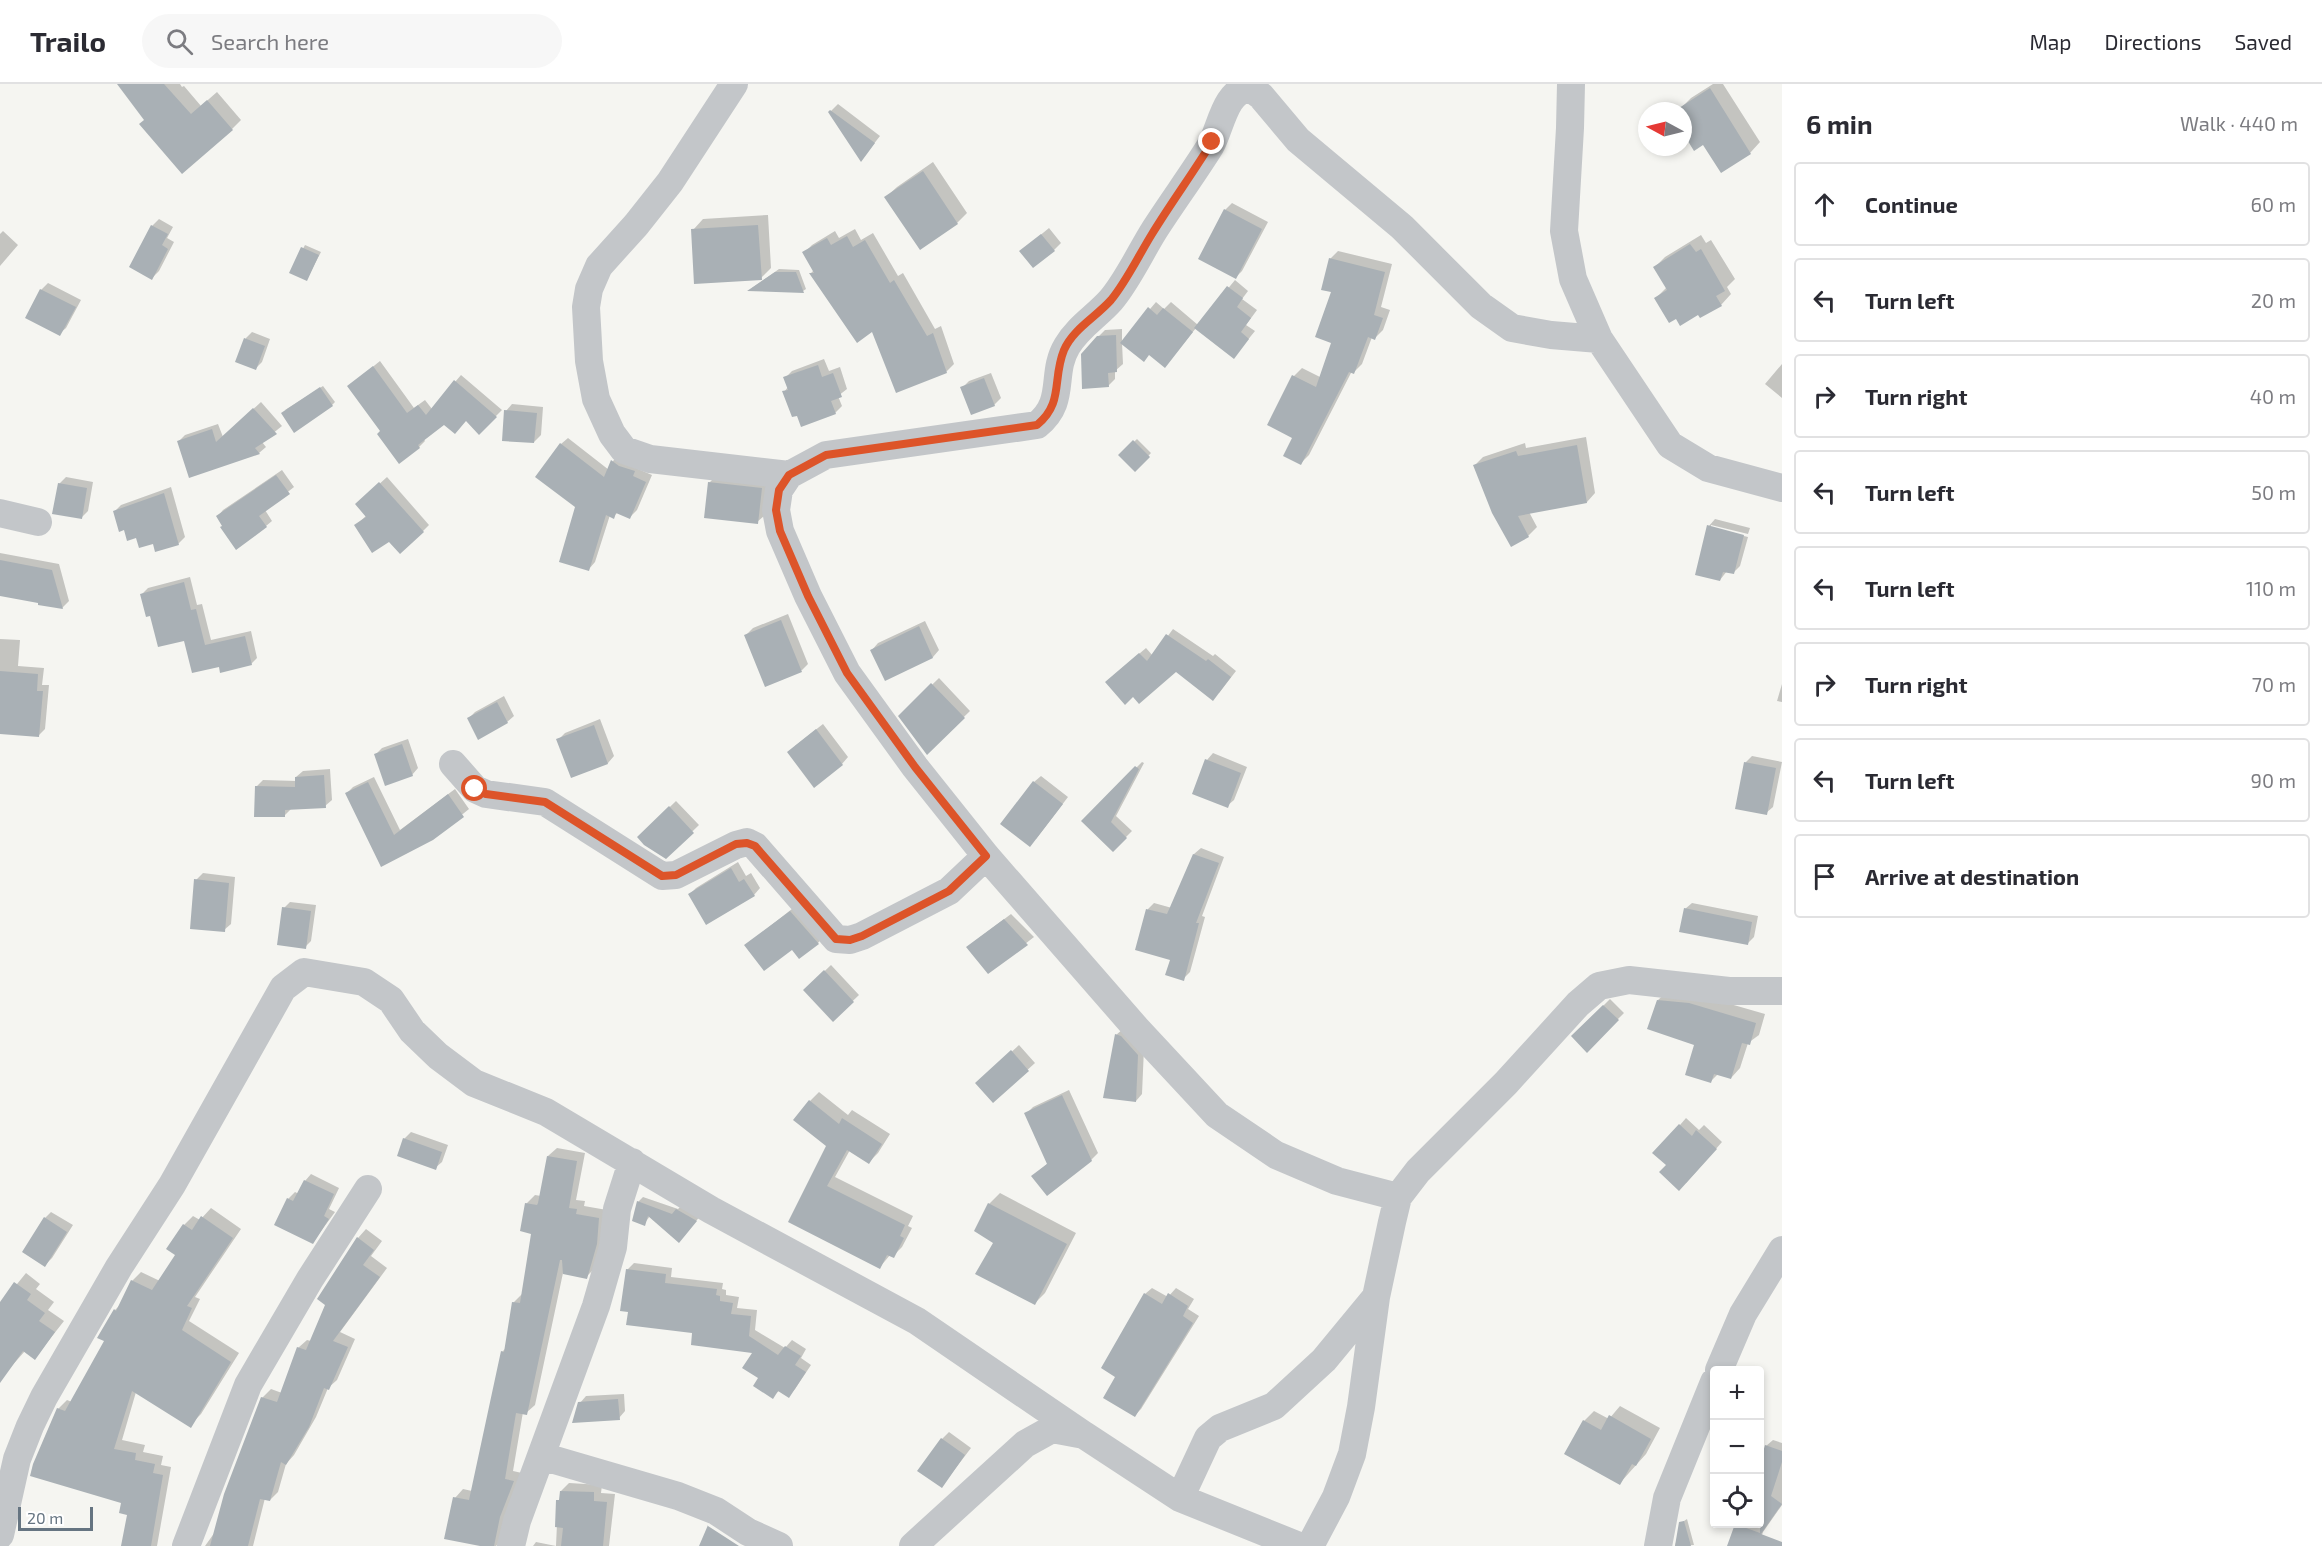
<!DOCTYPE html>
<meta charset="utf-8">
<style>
:root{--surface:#fff;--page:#f7f7f7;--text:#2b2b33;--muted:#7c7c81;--line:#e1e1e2}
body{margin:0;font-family:"Exo 2",sans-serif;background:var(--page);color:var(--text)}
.controls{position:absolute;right:18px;bottom:18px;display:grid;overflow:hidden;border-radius:6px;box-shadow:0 3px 9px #0003}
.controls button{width:54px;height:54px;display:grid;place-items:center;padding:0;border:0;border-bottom:2px solid var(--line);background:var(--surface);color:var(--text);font:30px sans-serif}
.compass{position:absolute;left:1638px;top:18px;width:54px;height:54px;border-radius:50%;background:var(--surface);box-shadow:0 3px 9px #0003;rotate:277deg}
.scale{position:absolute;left:18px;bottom:15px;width:75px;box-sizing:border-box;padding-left:6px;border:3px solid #657481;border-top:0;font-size:16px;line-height:21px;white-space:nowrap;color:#657481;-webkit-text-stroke:4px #fff;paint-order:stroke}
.stop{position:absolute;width:18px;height:18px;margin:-14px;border:4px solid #dd5429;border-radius:50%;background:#fff}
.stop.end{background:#dd5429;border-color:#fff;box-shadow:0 2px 6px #0008}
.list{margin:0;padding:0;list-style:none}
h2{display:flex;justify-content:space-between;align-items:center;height:78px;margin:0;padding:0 24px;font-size:26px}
h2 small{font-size:20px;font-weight:400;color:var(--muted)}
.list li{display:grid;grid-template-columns:39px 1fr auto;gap:18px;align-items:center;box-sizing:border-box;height:84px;margin:0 12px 12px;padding:0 12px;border:2px solid var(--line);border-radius:6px}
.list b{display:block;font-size:22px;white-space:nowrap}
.list em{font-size:20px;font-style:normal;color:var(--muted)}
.icon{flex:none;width:33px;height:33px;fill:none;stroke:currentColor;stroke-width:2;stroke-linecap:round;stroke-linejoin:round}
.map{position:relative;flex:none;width:1782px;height:1462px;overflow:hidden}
header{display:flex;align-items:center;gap:36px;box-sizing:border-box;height:84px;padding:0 30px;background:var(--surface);border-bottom:2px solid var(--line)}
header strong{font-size:28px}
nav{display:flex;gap:33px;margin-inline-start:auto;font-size:21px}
.search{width:420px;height:54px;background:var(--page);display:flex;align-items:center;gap:15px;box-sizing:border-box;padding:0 21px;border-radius:33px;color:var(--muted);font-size:22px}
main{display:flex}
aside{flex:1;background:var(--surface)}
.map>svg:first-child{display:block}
.shadow{fill:#0003}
.building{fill:#a9b0b5}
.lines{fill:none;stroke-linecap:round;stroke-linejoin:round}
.street{stroke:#c3c6c9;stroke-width:28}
.route{stroke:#dd5429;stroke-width:8}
</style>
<header>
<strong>Trailo</strong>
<div class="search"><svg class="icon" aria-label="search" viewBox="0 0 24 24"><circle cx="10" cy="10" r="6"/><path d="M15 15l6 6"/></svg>Search here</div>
<nav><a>Map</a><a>Directions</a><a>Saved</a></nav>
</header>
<main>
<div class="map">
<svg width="1782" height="1462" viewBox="0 0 1782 1462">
<rect width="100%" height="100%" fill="#f5f5f1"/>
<!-- shadow -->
<path class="shadow" d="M119,0h61l2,3 2,-1 17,20 16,-14 24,28 -9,9 -87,-9z
M1713,0h10l37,58 -10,11 -46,-10 -21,-13v-11l3,-3 -5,-8 10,-10z
M838,20l42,32 -18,23 -32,-47z
M933,78l34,51 -10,10 -71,-26 11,-10z
M1232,119l36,19 -26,49 -6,6 -11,-67z
M768,131l3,53 -10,10 -68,-48 10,-11z
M159,135l14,8 -6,11 7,4 -15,29 -7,7v-52z
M1049,144l12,15 -7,7 -33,1z
M855,145l6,11 12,-7 25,43 5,-3 32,56 6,-3 13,38 -8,8 -73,-43 -62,-56 3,-3 -10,-17 8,-8 23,-14 4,7z
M3,147l15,14 -18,21v-32z
M1701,151l5,8 5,-3 24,39 -8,8 4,7 -10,11 -23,8 -42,-15 11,-11 -12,-20 10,-10z
M305,161l16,7 -14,27 -16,-7z
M1338,167l54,13 -11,43 9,3 -7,20 -8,8 -3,-1 -10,27 -8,8 -2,-1 -43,84 -8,8 -7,-25v-62l8,-8 18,9 13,-35v-51l-3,-32z
M779,185l20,1 7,19 -3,2 -51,-3z
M1235,196l13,11 -6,8 15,11 -11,15 9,6 -21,26 -38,-29 -25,31 -49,-16 1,21 -8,7v8l-7,7 -10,-49 7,-7 17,-1v13l34,-40 8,7 7,-7 27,23z
M48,199l33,17 -15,28 -7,6 -18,-44z
M252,248l18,7 -8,23 -6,6 -19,-7 9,-23z
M824,275l5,12 11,-4 7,22 -9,7 4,10 -7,7 -51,-21 4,-5 -3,-9 7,-7z
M380,277l34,47 11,-8 7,9 29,-34 41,35 -23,23 -13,-13 -22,3 -21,15 2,3 -6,6 -37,-16 -33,-45z
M1782,280v34l-17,-14z
M991,289l10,25 -7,7 -32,-17 7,-7z
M323,302l12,16 -3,3 -47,5z
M261,318l21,24 -20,16 4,5 -7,6 -69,23 -12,-34 7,-7 33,-11 5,13z
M512,320l31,3 -2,28 -7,7 -28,-31z
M1586,353l9,56 -8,9 -58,10 8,15 -9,9 -54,-70 9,-9 42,-14 1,5z
M568,354l41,32 4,-9 6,-6 19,14 14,6 -15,35 -7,7 -12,-5 -5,5 -3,-2 -15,47 -6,7 -12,-63 -16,-62z
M1137,355l14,14 -16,17 -15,-15z
M282,386l12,17 -29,23 7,11 -6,5 -42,-1 -6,-9 5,-6z
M716,392l52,6 -4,34 -7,6 -48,-39z
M66,393l27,5 -5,29 -6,6 -23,-33z
M387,393l42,48 -6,6 -34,9 -33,-15 11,-10 -3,-17z
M171,403l14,50 -7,7 -24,-2 -29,-14 -10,-17 6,-6z
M1715,435l35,9 -2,6 -37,-9v3l37,9 -8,29 -7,7 -6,-2 -7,9 -11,-54z
M0,469l59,11 10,37 -7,7 -22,-7 -40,-6z
M190,493l7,28 5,-1 9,36 40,-9 6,27 -6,6 -31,1 -69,-51 -9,-20 6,-6z
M788,530l20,50 -6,6 -36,15 -20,-50 7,-7z
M925,537l14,29 -6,7 -48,22 -13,-29 6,-7z
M1173,545l40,27 2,-2 21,17 -17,22 -43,-23 -63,6 33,-28 7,8z
M0,555l20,1 -2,26 26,2 -2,17h7l-4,44 -6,6 -39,-3z
M939,594l31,33 -43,42 -27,-37z
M1782,600v18l-5,-1z
M504,612l10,20 -7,6 -38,-4 6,-6z
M600,635l14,37 -6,7 -36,14 -14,-37 7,-7z
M823,640l25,33 -6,7 -47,-18z
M408,655l10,29 -6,7 -36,-21 6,-6z
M1213,669l34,14 -13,33 -7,6 -20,-46z
M1752,672l30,6 -9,45 -7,6 -21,-50z
M1142,678l2,1 -28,53 16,15 -19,19 -30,-29z
M330,685l2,31 -7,6 -34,3 -7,7 -28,-29 7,-7 34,1 -1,-4 7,-6z
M1041,692l27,21 -32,42 -2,-57z
M374,693l26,53 55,-41 14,20 -37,30 -51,26 -34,-72 6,-6z
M676,717l23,24 -33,32 -27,-20z
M1201,764l23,9 -22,59 3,1 -15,55 -7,7 -12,-20 -34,-10 11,-40 6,-6 18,5 22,-54z
M738,778l8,14 5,-3 9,15 -6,7 -64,-1 6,-6z
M203,789l32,4 -4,47 -7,6 -28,-50z
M290,818l26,3 -5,36 -6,6 -21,-39z
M1692,819l66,13 -4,21 -7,7 -62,-35z
M797,821l27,31 -6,7 -25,5 -47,-3z
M1011,830l23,23 -45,35 -14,-31z
M831,881l28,30 -26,25 -28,-30z
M1668,907l31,4 66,19 -6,21 -11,8 -8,25 -9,10 -13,-4 -7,7 -15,-37 -38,-44z
M1610,915l14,14 -37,37 -14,-14z
M1123,945l21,19 -2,46 -6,7 -20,-66z
M1019,961l16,18 -42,38 -9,-24z
M1069,1006l29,63 -7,7 -58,16 15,-13 -22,-49 7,-7z
M819,1008l29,23 4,-5 38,24 -12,19 -9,9 -19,-12 -15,27 78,39 -5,10 4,2 -10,19 -9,9 -3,-1 -10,12 -90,-46 38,-75 -18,-45z
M1686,1034l13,12 5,-5 18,17 -36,41 -18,-18 12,-40z
M411,1048l37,13 -6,17 -7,6 -31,-29z
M557,1064l28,5 -9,47 9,1 -1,5 23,4 -12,58 -9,9 -23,-4 -28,132 -9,8 -3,-1 -10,59 9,2 -19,66 -7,7h-9l-41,-9 9,-39 8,-9 9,2 30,-139 4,-4 7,-45 10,-10 10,-61 -7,-28 9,-9 6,1 7,-40z
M311,1090l28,14 -10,21 6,3 -22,30 -25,-43 7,-7 4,2 6,-13z
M1000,1109l76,40 -31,60 -10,10 -40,-60 -19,-13 13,-26z
M643,1113l35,12 5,-5 18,11 -17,21 -34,-20 -6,8 -6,-22z
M211,1124l30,21 -46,68 5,2 -11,22 50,32 -38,61 -9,9 -56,-31 -14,48 23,5 -2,7 20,4 -2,9 10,2 -14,79h-35l7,-33 -71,-104 9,-9 5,2 34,-61 9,-31 6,-6 11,-23 9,-9 19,9 17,-26 7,-30 9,-9 7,4z
M51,1128l22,13 -21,33 -7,7v-47z
M366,1145l16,12 -11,15 16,12 -47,64 15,7 -18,41 -9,8 -12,29 -22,38 -8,9 -8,28 -8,8 -5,-2 -12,48h-48l10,-14 47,-134 9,-9 11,4 16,-45 9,-8 4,1 15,-37 -7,-5 39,-61z
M634,1179l38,5 -1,9 52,6 -1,6 4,1v5l13,2 -2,11 20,2 -2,20 30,18 7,-8 14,9 -5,9 10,7 -16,24 -6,7 -9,-6 -8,7 -12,-19 -5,-27 -126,-41 -2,-40z
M26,1189l14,11 -4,5 18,13 -6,8 16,11 -29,37 -10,-7 -16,18 -9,-7v-57z
M1152,1204l16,9 8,-9 18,11 -6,10 11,7 -58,93 -6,6 -18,-39 28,-82z
M624,1310l1,17 -6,7 -39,-15 6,-7z
M1620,1322l40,22 -14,26 -26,29 -36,-62 10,-10 15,8z
M949,1348l22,16 -29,38v-47z
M1773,1356l9,3v62l-19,27 -5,14h-29l8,-22h23v-56l6,-22z
M569,1399l33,2 -1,8 14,1 -6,52h-53l2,-45 3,-3v-7z
M1687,1435l7,26 -19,1 6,-23z
M536,1458l20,4h-23z"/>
<!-- building -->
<path class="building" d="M117,0h47l27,30 16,-14 26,30 -51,44 -43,-50 5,-4z
M1710,4l41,66 -30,19 -18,-28 -9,6 -11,-18v-22l-4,-3z
M830,26l45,33 -14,19 -33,-50z
M923,87l35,53 -38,26 -36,-53z
M1224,125l38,20 -26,50 -38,-20z
M151,141l17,9 -6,11 6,4 -16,31 -23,-13z
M758,141l4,55 -68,4 -3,-55z
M1041,150l14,17 -22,17 -14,-17z
M847,152l6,11 12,-7 25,43 4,-3 33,56 6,-3 14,40 -51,20 -24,-61 -15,11 -48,-70h5l-12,-21 25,-14 4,7z
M1690,160l6,8 5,-3 24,42 -9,5 6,10 -22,12 -2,-3 -18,11 -4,-7 -7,4 -15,-25 13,-8 -14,-23z
M301,163l18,8 -12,26 -18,-8z
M1329,174l56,14 -11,43 9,3 -8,22 -7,-3 -14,37 -5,-2 -48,93 -18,-9 9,-18 -25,-13 25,-50 24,12 15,-44 -16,-6 16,-45 -10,-2z
M775,188h21l8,21 -57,-2z
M1227,202l16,12 -6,9 14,11 -10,14 8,7 -15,20 -40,-31z
M40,205l36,18 -16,29 -35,-18z
M1148,223l9,8 6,-7 30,24 -28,36 -16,-13 -5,7 -24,-19z
M1116,251l1,37 -9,1 1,14 -27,2 -1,-35 16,-18z
M244,254l21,8 -9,24 -21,-8z
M818,281l4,12 11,-4 9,24 -11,4 5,13 -35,13 -4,-11 -5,1 -10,-26 6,-1 -5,-13z
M373,282l34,47 11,-8 8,10 28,-35 43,37 -18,18 -13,-14 -11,13 -11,-9 -26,20 2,3 -21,16 -22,-30 3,-3 -33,-45z
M984,294l11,28 -24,9 -11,-28z
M320,303l13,19 -39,27 -13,-20z
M253,324l24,26 -22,14 5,6 -71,24 -12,-37 35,-12 4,13z
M504,326l33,3 -3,30 -32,-2z
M1133,356l17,17 -15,15 -17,-17z
M560,359l44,34 7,-17 8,6 16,5 -2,5 13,6 -16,37 -14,-6 -2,6 -8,-4 -17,56 -30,-9 16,-55 -40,-30z
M1577,361l10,58 -69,13 11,21 -18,10 -19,-34 -19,-48 43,-14 2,5z
M276,391l14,19 -31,22 8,11 -31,23 -16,-23 2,-1 -6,-10z
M379,398l45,50 -24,22 -11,-12 -17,11 -18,-28 12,-8 -11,-13z
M708,398l54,6 -4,36 -54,-6z
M58,399l29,5 -5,31 -30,-5z
M164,409l15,52 -24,7 -2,-8 -14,4 -3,-10 -9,3 -3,-11 -5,2 -6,-21z
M1707,441l37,10 -10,39 -11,-2 -3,9 -25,-6z
M0,476l52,10 11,39 -25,-4v-2l-38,-7z
M184,498l7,28 5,-1 9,36 40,-9 7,29 -32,8 -1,-6 -27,6 -8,-32 -26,6 -8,-31 -4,1 -6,-23z
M781,536l21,52 -37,15 -21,-52z
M919,542l14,32 -48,23 -15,-31z
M1166,550l40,27 2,-2 23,18 -18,24 -37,-29 -37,32 -6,-7 -8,8 -20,-23 34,-29 8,8z
M0,587l38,3 -1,17h6l-4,46 -39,-3z
M931,599l34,35 -38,37 -29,-39z
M497,618l11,21 -30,17 -11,-22z
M594,641l14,39 -37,14 -15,-39z
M816,645l27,36 -29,23 -27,-36z
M402,660l11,32 -28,10 -11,-32z
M1205,675l36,14 -13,35 -36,-14z
M1744,678l32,6 -9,47 -32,-6z
M1135,682l4,3 -28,53 16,16 -14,14 -32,-31z
M324,691l2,33 -41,2v7h-31l1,-31 40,1v-10z
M1033,697l30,23 -33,43 -30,-23z
M368,698l26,53 54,-41 16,23 -31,23 -52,27 -36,-74z
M669,722l25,27 -28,26 -22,-14 -7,-8z
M1193,770l26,9 -23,60h3l-15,58 -19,-6 5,-15 -35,-10 11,-41 21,5z
M731,784l8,14 5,-3 11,17 -49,29 -18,-31z
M194,795l35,4 -4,49 -35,-3z
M282,823l29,4 -5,38 -29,-4z
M1684,824l68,14 -4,23 -69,-13z
M790,827l29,33 -20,15 -7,-9 -28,21 -20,-26z
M1004,835l24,26 -40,29 -22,-27z
M824,886l30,32 -21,20 -30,-32z
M1657,916l32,3 67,20 -6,22 -8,-2 -11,36 -17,-5 -3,9 -26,-8 9,-30 -47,-16z
M1603,921l16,15 -32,33 -16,-17z
M1115,950l6,2 17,19 -2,47 -33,-4z
M1011,966l18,21 -36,32 -18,-20z
M1062,1011l30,66 -45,35 -16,-20 16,-12 -23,-51z
M809,1016l30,24 3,-6 40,26 -13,20 -22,-14 -20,36 78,39 -5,11 4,2 -10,20 -7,-3 -7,14 -92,-47 38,-76 -33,-26z
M1679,1040l13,12 4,-6 21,19 -38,42 -20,-19 7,-7 -14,-12z
M403,1054l39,14 -6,18 -39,-14z
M547,1072l30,5 -8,47 8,1 -1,5 23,4 -2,26 -10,35 -24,-5 -1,-14h-2l-33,155 -11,-2 -11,66 9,2 -14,36 -6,29h-14l-36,-7 9,-42 16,3 32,-149 3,1 8,-50 8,1 11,-69 -11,-3 5,-28 12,2 1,-2z
M304,1096l30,14 -10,22 5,3 -16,25 -39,-19 13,-27 6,3z
M637,1117l35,13 4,-5 21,12 -18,22 -31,-27 -3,10 -13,-5z
M988,1119l79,41 -32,61 -60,-31 18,-31 -19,-12z
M201,1132l32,22 -46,68 5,2 -10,22 49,32 -40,66 -59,-37 -18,58 22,4 -1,7 20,4 -2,9 10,2 -12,71h-30l6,-31 -8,-2 2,-10 -91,-27 3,-12 24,-56 8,3 39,-70 -7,-3 17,-29 2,2 15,-31 21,10 23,-35 -9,-6 17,-25 9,6z
M44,1133l23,15 -22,35 -23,-15z
M357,1153l17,13 -11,15 17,12 -47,64 15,6 -19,43 -5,-2 -15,39 -23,38 -5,-3 -11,39 -10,-2 -12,47h-38l14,-52 37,-97 16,5 20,-55 9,3 19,-45 -8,-6z
M626,1185l40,5 -1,9 52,6 -1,6 4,1v5l13,2 -2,11 20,2 -2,20 29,19 7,-9 16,10 -6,9 11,7 -17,26 -11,-7 -5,8 -20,-13 5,-8 -16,-10 10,-15 -61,-8 1,-12 -66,-8 2,-13 -8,-1z
M14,1198l17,12 -4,6 18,13 -6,8 16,11 -20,28 -12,-9 -23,32v-81z
M1144,1209l18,11 6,-11 20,13 -5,10 10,7 -58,94 -32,-19 12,-21 -14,-9z
M618,1315l2,21 -48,3 6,-21z
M1609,1331l42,24 -15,27 -4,-2 -12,21 -56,-31 19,-34 18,10z
M941,1354l24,17 -23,33 -25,-17z
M1765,1361l17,6v11l-11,34 11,8 -21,30 21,8v4h-55l8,-22 25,9v-70z
M560,1407l34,1v9l13,1 -4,44h-42l2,-18 -8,-1 1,-27h3z
M1684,1437l7,25h-16l4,-24z
M708,1441v1l31,20h-40z"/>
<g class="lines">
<!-- street -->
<path class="street" d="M734,0l-64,98 -34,43 -37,41 -10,23 -3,18 3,54 7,38 16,35 12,16 26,9 139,16
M1571,0l-1,44 -6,103 9,48 26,60 71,106 38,23 74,20
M0,429l38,9
M453,680l22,25 11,5 59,8 117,74 14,-1 60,-30 11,-3 8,4 81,93 14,1 12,-4 87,-45 37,-35
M1398,1113l-61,-16 -61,-26 -59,-40 -81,-87 -150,-172 -71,-89 -68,-94 -39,-77 -28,-65 -4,-21 3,-20 10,-15 37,-20 211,-30c30,-24 13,-51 30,-79 11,-19 30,-30 44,-46 17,-20 30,-49 44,-71 18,-28 38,-55 56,-84 10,-18 14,-55 39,-57l11,8 37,44 104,87 79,79 31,22 39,7 48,4
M1719,1286l24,-56 39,-64
M541,1372l137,40 38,15 32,21 31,14
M1180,1414l28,-60 12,-10 54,-22 50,-46 52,-63
M0,1451l17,-76 13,-33 14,-29 75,-130 53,-82 111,-197 21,-16 60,10 27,18 21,31 26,25 36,27 72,29 165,98 206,111 167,114
M186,1462l62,-161 62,-106 58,-90
M511,1462l6,-25 79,-215 17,-59 4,-38 15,-47
M913,1462l112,-102 27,-15 32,6 96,63 119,48
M1310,1462l26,-49 16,-43 9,-47 15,-110 16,-75 6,-25 20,-26 88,-88 72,-79 21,-18 30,-6 100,11h53
M1658,1462l9,-48 47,-116"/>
</g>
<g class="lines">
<!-- route -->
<path class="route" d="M475,705l11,5 59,8 117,74 14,-1 60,-31 11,-1 8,3 81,93 14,1 12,-4 87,-45 37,-35 -71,-89 -68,-94 -39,-77 -28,-65 -4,-21 3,-20 10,-15 37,-20 211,-30c27,-22 15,-46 27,-75 9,-21 32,-33 47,-50 15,-18 28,-45 41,-66 19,-31 41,-61 60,-92"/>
</g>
</svg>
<div class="controls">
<button>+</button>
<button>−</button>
<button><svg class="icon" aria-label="locate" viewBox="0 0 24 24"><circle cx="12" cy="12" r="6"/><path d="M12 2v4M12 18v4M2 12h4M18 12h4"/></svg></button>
</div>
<svg class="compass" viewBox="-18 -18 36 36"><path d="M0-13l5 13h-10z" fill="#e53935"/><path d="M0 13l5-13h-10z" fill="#7c7c81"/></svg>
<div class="scale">20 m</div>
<div class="stop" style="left:475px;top:705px"></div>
<div class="stop end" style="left:1212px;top:58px"></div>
</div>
<aside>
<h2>6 min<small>Walk · 440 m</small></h2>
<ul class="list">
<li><svg class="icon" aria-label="ahead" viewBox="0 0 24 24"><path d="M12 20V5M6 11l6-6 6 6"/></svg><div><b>Continue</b></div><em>60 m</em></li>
<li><svg class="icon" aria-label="left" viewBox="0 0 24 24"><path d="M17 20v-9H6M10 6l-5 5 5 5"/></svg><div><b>Turn left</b></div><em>20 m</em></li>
<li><svg class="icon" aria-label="right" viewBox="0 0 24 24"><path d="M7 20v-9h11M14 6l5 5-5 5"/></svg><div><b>Turn right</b></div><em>40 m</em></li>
<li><svg class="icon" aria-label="left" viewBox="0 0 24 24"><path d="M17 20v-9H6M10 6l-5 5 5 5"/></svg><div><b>Turn left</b></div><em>50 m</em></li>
<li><svg class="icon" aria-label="left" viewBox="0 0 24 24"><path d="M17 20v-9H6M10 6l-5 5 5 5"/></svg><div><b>Turn left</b></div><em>110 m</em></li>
<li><svg class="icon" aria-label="right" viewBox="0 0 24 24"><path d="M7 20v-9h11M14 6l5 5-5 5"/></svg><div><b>Turn right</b></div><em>70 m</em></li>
<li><svg class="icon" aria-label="left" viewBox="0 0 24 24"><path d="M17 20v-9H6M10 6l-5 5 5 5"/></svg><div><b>Turn left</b></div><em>90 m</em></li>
<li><svg class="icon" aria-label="arrive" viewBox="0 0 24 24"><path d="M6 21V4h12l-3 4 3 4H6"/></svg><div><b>Arrive at destination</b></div></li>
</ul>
</aside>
</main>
